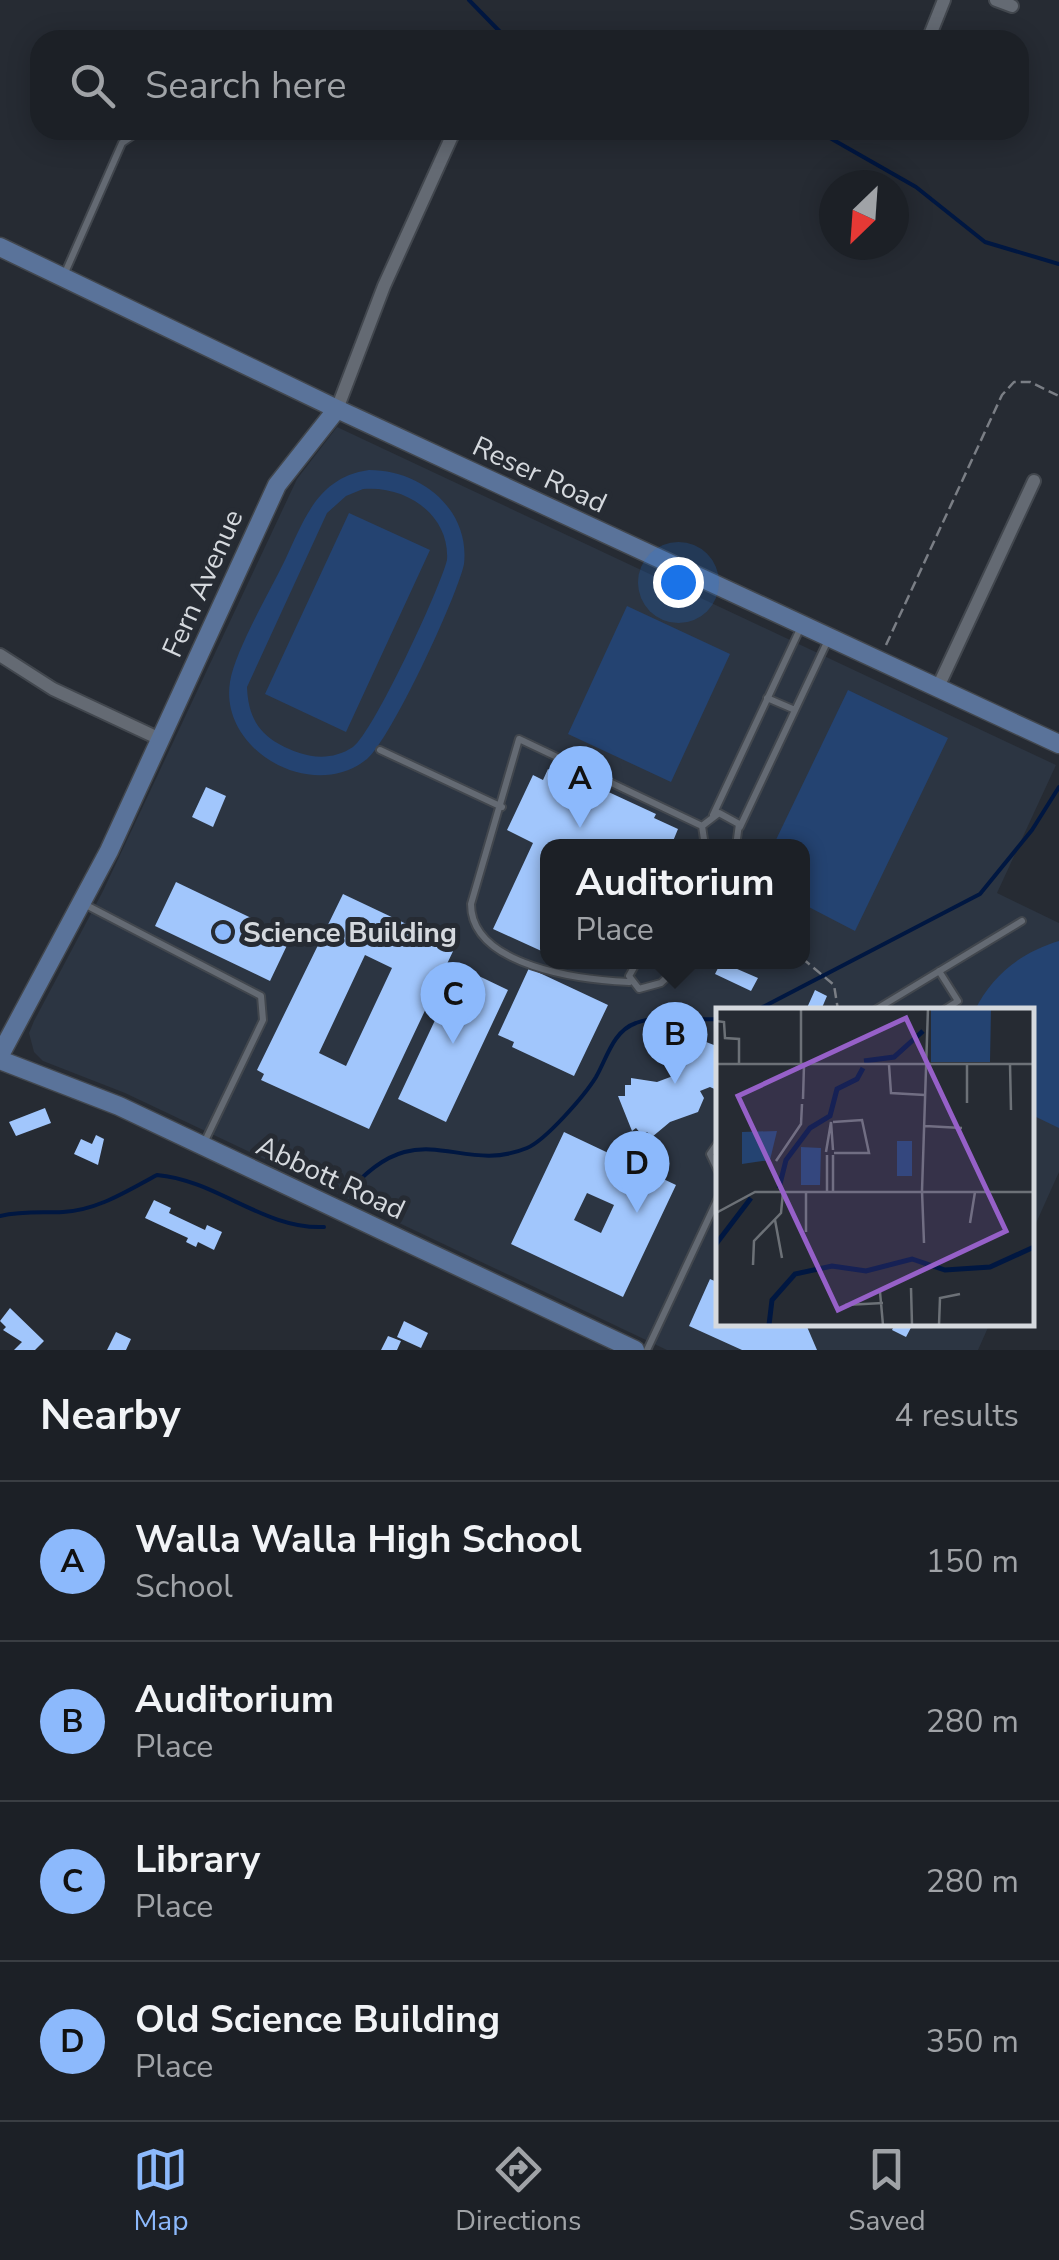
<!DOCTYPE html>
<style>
:root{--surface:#1c2026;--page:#25282e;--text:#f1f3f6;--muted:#a0a3a7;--line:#3a3e43;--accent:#8cb9fc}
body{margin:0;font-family:"Nunito Sans",sans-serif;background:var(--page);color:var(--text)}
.compass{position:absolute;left:819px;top:170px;width:90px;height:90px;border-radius:50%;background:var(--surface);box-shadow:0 5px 25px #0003;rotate:205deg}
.you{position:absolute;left:678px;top:582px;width:35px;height:35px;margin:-25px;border:8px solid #fff;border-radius:50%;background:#1a73e8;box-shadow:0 0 0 15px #1a73e833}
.badge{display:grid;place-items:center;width:65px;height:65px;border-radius:50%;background:var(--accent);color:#111;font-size:32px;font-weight:700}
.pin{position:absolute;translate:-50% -82px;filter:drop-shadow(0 2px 5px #0008)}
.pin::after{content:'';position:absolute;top:52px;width:35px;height:30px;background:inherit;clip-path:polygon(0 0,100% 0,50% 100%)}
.popup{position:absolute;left:540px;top:839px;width:270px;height:130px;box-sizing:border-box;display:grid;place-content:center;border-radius:20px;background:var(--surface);filter:drop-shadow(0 2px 8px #0005);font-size:32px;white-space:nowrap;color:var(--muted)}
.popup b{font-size:38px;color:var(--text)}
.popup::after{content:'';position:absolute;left:50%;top:100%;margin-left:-20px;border:20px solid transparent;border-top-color:var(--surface)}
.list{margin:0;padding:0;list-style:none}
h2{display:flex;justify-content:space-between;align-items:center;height:130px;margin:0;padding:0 40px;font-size:42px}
h2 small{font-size:32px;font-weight:400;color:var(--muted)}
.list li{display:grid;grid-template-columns:65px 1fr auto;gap:30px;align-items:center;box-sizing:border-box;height:160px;padding:0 40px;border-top:2px solid var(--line)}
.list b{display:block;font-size:38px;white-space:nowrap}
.list p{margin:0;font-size:32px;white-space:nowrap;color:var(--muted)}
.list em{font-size:32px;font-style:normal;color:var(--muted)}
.icon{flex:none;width:55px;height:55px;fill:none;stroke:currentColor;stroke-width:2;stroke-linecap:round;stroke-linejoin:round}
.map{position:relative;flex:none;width:1059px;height:1350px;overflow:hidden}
.search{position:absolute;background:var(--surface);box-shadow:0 5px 25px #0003;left:30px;right:30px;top:30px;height:110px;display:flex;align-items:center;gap:25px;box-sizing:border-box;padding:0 35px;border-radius:30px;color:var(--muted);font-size:38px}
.sheet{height:770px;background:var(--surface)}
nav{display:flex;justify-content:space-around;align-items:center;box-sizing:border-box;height:140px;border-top:2px solid var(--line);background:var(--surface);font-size:28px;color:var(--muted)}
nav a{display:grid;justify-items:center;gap:5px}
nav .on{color:var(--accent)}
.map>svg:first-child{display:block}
.built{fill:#2c3542;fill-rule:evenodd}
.green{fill:#244371;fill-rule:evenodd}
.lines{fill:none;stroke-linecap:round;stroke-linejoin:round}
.stream{stroke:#001741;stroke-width:4}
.building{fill:#a1c6fc;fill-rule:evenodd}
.lane-casing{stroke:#42474e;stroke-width:10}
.street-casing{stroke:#42474e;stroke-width:16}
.secondary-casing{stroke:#42474e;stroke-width:21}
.path{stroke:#7a7e85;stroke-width:2.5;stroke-dasharray:10 5;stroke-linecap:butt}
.lane{stroke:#646a73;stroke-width:6}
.street{stroke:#646a73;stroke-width:12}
.secondary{stroke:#5a739a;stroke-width:18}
.poi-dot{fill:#8cb9fc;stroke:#262b33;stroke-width:4}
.labels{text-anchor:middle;stroke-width:10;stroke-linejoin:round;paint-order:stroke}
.street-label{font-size:28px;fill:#d5d9de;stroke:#262b33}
.poi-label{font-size:28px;font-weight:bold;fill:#d5d9de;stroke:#262b33;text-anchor:start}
.inset-river{fill:none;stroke:#001741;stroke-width:5}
.inset-road{fill:none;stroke:#6c7177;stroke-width:2.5}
.view{fill:#9660c8;fill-opacity:0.15;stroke:#9660c8;stroke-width:5}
.inset-edge{fill:none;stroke:#d5d9de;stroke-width:5}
</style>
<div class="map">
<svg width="1059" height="1350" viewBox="0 0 1059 1350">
<rect width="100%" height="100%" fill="#262b33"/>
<!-- built -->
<path class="built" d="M337,427l719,338 -59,128 62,30v249l-27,60v-222h-313v312l271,1 -12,27h-311l-542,-257 -82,-32 -9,-9 -5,-19 5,-12 69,-130 194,-412zM548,846h254v116h-254z"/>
<!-- green -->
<path class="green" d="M369,470c52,0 101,39 95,94 -7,33 -73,175 -97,195 -54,44 -148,-8 -137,-77 5,-32 41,-92 56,-124 19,-41 33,-81 83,-88zM363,489c43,-4 87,26 84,71 -7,29 -74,173 -94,187 -24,16 -51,10 -74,-3 -23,-13 -31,-31 -32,-57l80,-174 19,-17z
M349,513l81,37 -84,182 -81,-38z
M627,606l103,48 -59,128 -103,-48z
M848,690l100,48 -93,193 -52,-27 -1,-58h-29z
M1059,941v187l-27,-13v-105h-57c17,-35 47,-58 84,-69z"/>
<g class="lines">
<!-- stream -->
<path class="stream" d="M469,0l39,40
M816,130l100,57 69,55 74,22
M757,1010l223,-116 52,-64 27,-43
M345,1196c73,-88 112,-19 182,-48 19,-8 58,-53 69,-71 11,-19 17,-46 40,-54 26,-10 55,-2 83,-4
M0,1216c22,-5 41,-3 63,-4 35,-2 64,-21 94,-37 59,5 108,55 167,52"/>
</g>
<!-- building -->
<path class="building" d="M548,769l11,5 2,-4 95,44 -2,4 24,11 -7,17h-123v108l-55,-25 40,-86 -26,-13 26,-55 10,5z
M206,787l20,9 -13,31 -21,-10z
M176,882l115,55 -21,44 -115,-55z
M343,894l112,53 -86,182 -108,-49 3,-6 -7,-4zM365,955l27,13 -46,98 -27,-13z
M721,962l37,16 -7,13 -36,-17z
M460,967l48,23 -62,132 -48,-23z
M529,968l79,37 -34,71 -62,-29 2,-5 -16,-7z
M815,990l12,6 -6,14h-15z
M678,1031l41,16v44l-9,-4 -10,4 4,7 -6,14 -28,10 -18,15 -5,-5 -5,3 -6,-7 -4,3 -14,-35h7v-11h6v-7l26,4 24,-9 3,-5 -20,-9z
M45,1108l6,15 -35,13 -7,-14z
M564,1132l112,53 -53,112 -112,-53zM587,1193l27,12 -13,28 -27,-13z
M96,1135l8,4 -6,26 -24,-11 7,-15 11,5z
M154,1200l17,8 -2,5 36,17 2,-5 15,7 -8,18 -16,-8 -2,5 -10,-5 2,-4 -43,-20z
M710,1279l9,4v39h86l12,28h-75l-53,-24z
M10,1308l34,33 -9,9h-21l8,-8 -19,-12 3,-3 -6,-6z
M404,1321l24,12 -7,15 -24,-11z
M896,1322h18l-8,15 -14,-7z
M116,1332l15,7 -5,11h-19z
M388,1336l13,5 -4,9h-16z"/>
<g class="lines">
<!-- lane casing -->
<g class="lane-casing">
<path id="lane" d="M64,275l58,-132 16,-11 25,-2
M767,698l28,12
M380,750l122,57
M713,815l87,-186
M740,827l89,-189
M705,846l-3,-20 17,-13 20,11 -3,22
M86,905l175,91 2,24 -60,125
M637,962l-8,14 10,13 22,-6 22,-21
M939,971l19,30 -14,9
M629,982c-46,-2 -158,-15 -158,-78l48,-165 183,87
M875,1010l147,-89
M719,1141l-9,13 9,19
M647,1350l72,-154"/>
</g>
<!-- street casing -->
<g class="street-casing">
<path id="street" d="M996,0l16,6
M928,40l16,-40
M337,409l47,-123 68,-150
M0,655l53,34 109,51
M938,687l96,-206"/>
</g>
<!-- secondary casing -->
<g class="secondary-casing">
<path id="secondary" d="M0,247l337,162 722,335
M0,1055l109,-204 168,-366 60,-76
M0,1060l119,46 516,244"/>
</g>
<!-- path -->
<path class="path" d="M886,645l116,-250 12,-13h16l29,14
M802,958l32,27 4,25"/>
<!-- lane -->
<use href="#lane" class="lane"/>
<!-- street -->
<use href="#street" class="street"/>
<!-- secondary -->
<use href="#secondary" class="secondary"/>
</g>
<!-- markers -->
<circle class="poi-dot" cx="223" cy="932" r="10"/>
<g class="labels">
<!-- street labels -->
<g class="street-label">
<text transform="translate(540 474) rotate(25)" y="10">Reser Road</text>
<text transform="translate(202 583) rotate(-66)" y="10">Fern Avenue</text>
<text transform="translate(331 1177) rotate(25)" y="10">Abbott Road</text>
</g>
<!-- poi labels -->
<g class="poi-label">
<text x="243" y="942">Science Building</text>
</g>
</g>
<!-- overview -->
<g transform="translate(716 1008)">
<rect width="318" height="318" fill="#262b33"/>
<path d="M215,0h60l-1,54h-59zM61,123l-7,29 -28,4v-32zM181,133h15v35h-15zM85,139l20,1 -1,37h-19z" fill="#244371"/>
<path class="inset-river" d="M148,53l30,-4 29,-26M63,180l7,-28 24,-32 20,-12 7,-27 20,-10 6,-11M0,236l35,-46M53,317l3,-25 23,-26 37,-8 34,5 46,-12 33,11 45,-3 44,-20"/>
<path class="inset-road" d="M0,13l8,1 1,16 14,1v25M0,56h318M251,56v39M294,56l1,46M85,57v-57M173,57l2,28 34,2M87,91l1,-34M117,114l29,-2 7,33h-35M209,118l37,2M110,144l5,-30 2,28M60,153l25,-37 1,-20M206,183l2,52M206,183l6,-183M90,184v40M111,184v-37M117,184v-37M0,205l39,-21h279M59,212l7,38M254,215l5,-31M37,257l1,-24 27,-28 2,-21M195,280l1,37M164,284l3,33M129,297l38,-2M223,317l1,-27 20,-4"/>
<path class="view" d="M190,10l100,213 -168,79 -100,-214z"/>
<rect width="318" height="318" class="inset-edge"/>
</g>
</svg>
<svg class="compass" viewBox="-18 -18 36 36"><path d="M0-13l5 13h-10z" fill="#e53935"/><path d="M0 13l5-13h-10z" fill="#a0a3a7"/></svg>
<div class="you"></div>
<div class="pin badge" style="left:580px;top:828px">A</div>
<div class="pin badge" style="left:675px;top:1084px">B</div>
<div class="popup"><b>Auditorium</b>Place</div>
<div class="pin badge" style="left:453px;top:1044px">C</div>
<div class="pin badge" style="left:637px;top:1213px">D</div>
<div class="search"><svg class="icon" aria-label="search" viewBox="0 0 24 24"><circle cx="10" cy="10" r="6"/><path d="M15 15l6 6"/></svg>Search here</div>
</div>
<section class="sheet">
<h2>Nearby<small>4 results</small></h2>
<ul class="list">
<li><span class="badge">A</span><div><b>Walla Walla High School</b><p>School</p></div><em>150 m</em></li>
<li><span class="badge">B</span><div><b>Auditorium</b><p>Place</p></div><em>280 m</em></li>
<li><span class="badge">C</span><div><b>Library</b><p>Place</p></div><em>280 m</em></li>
<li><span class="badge">D</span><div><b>Old Science Building</b><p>Place</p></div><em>350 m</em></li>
</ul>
</section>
<nav>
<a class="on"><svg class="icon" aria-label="map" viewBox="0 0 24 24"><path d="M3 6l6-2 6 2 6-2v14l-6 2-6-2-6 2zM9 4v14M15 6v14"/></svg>Map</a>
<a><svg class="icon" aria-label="directions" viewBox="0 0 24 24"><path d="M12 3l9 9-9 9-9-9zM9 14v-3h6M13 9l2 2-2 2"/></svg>Directions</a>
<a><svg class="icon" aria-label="saved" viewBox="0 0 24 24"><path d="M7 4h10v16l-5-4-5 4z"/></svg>Saved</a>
</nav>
